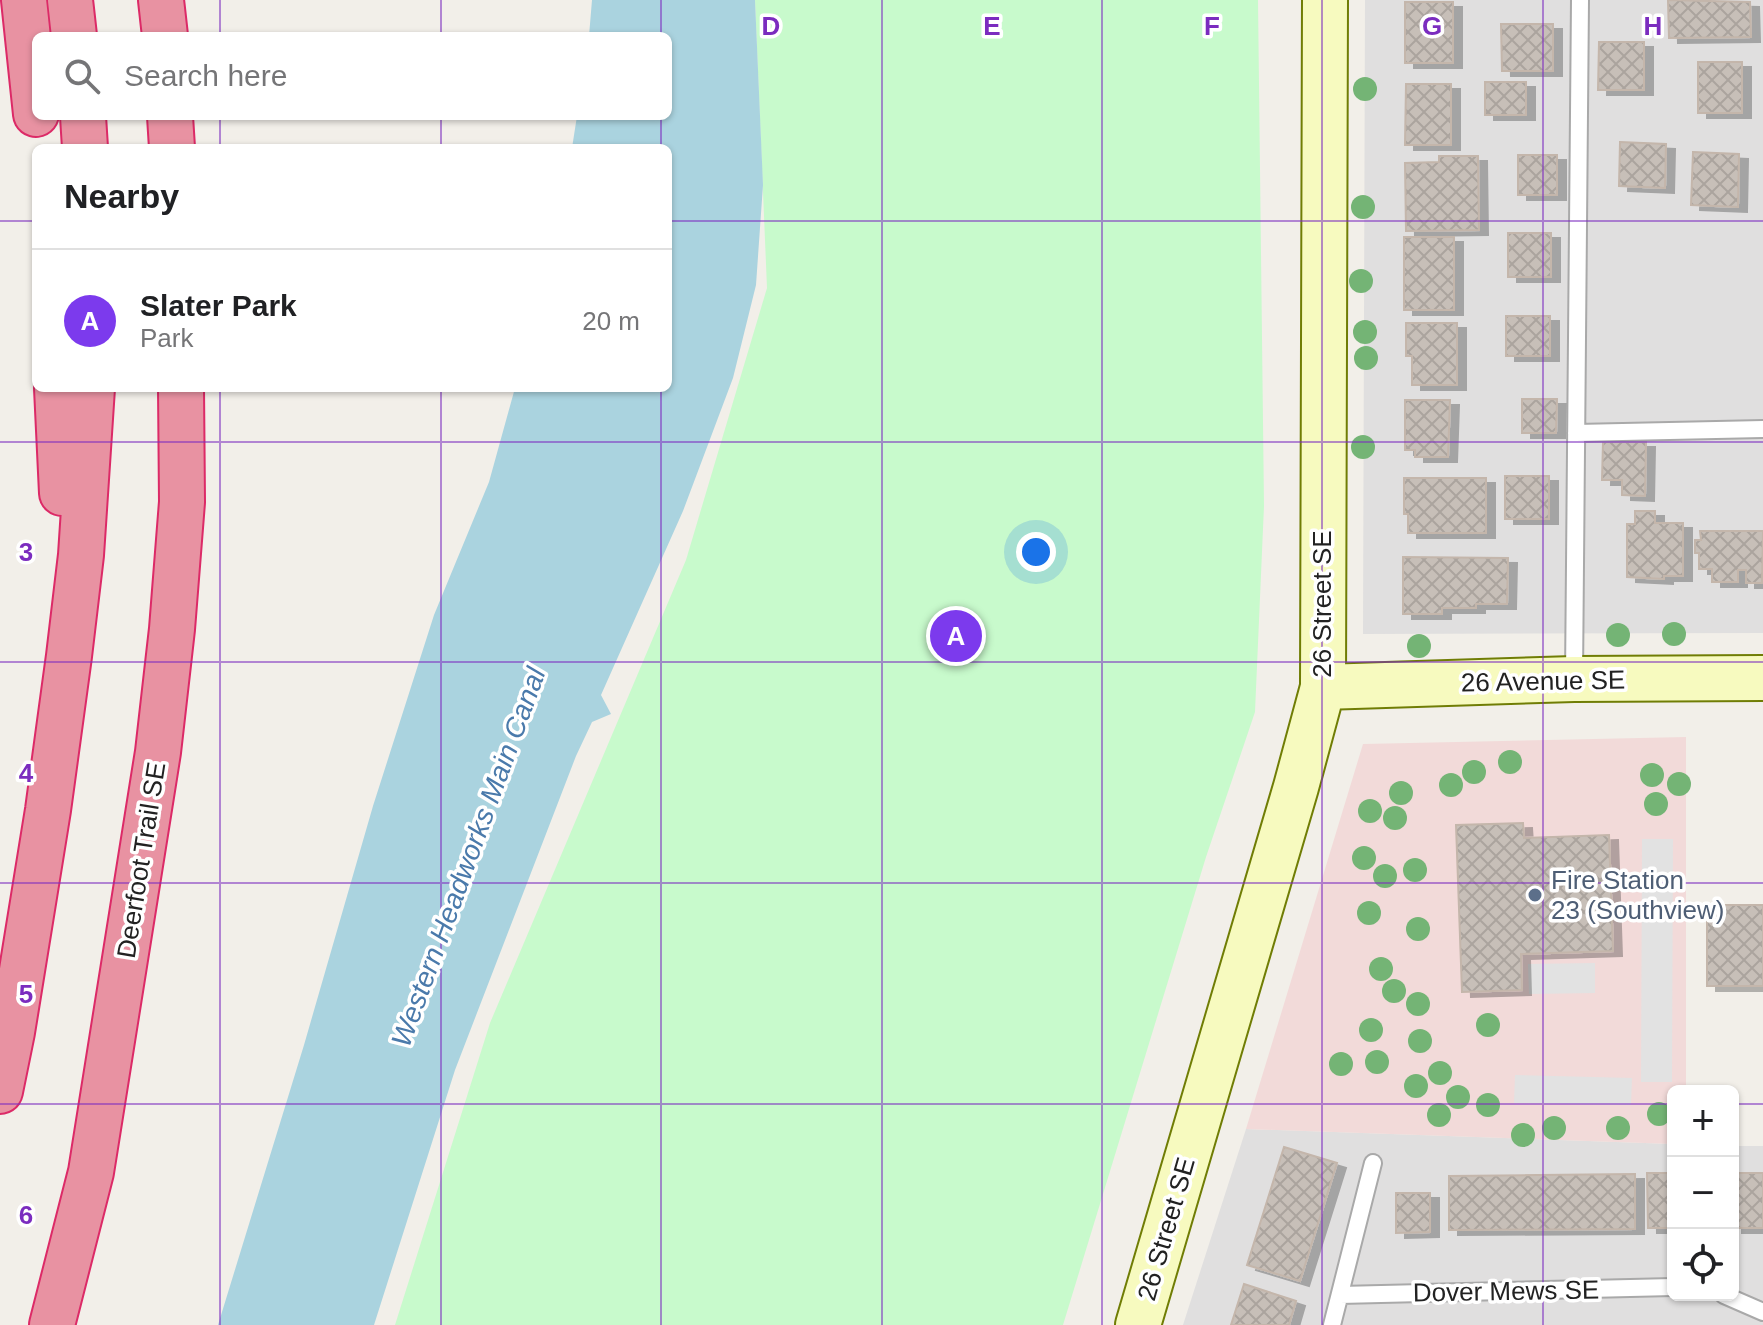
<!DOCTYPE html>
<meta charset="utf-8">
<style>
:root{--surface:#fff;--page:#f2f2f2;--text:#202124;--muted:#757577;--line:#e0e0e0;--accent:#7c3aed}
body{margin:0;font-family:Helvetica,sans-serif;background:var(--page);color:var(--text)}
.controls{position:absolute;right:24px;bottom:24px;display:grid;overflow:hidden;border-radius:12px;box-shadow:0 2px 6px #0004}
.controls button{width:72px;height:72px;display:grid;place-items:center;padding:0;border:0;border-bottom:2px solid var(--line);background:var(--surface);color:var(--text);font:40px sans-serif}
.you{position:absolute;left:1036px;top:552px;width:28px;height:28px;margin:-20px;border:6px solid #fff;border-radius:50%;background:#1a73e8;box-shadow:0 0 0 12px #1a73e833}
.badge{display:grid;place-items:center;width:52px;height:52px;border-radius:50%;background:var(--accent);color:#fff;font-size:26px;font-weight:700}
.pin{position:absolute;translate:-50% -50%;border:4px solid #fff;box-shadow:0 2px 8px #0006}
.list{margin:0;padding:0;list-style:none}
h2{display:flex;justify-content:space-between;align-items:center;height:104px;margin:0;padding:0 32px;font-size:34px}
h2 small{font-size:26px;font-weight:400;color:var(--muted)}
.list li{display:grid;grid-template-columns:52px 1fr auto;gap:24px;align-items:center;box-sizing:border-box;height:144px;padding:0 32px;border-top:2px solid var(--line)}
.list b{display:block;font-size:30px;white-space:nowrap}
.list p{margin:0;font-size:26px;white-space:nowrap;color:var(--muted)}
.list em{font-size:26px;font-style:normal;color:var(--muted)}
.icon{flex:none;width:44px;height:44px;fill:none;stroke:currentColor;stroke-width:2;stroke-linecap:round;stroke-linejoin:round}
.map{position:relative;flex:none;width:1763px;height:1325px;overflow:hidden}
.search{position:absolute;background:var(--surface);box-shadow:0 2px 6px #0004;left:32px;top:32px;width:640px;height:88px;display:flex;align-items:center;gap:20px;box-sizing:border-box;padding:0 28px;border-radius:12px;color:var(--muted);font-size:30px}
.panel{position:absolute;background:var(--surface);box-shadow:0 2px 6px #0004;left:32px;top:144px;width:640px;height:248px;border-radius:12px}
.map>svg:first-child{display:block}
.residential{fill:#e0dfdf}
.commercial{fill:#f2dad9}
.park{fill:#c8facc}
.parking{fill:#e2e2e2}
.water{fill:#aad3df}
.building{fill:url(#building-cross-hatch);stroke:#c4b6ab;stroke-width:2;filter:url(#shadow)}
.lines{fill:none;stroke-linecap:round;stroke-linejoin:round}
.lane-casing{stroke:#a9a9a9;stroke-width:20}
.secondary-casing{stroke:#707d05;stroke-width:48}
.highway-casing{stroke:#dc2a67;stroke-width:48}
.lane{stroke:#fff;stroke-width:16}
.secondary{stroke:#f7fabf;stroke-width:44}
.highway{stroke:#e892a2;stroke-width:44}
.tree{fill:#74b475}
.grid{fill:none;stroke:#7b2cbf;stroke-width:2;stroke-opacity:0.55}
.service-dot{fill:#5c6f8a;stroke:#fff;stroke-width:3}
.labels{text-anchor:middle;stroke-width:7;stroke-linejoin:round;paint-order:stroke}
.street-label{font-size:26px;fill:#222;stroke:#fff}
.service-label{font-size:26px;fill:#4e5e75;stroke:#fff;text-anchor:start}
.water-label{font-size:28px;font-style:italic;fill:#4a7aab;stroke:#fff}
.grid-label{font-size:26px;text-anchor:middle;font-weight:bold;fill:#7b2cbf;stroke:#fff;stroke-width:7;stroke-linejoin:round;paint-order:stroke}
</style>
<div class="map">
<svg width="1763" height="1325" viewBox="0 0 1763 1325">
<defs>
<pattern id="building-cross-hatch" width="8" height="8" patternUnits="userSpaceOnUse" patternTransform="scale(2)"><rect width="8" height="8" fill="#c7bfb8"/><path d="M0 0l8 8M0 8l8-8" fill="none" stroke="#aba49e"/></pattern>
<filter id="shadow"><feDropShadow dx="9" dy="5" stdDeviation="0" flood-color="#0004"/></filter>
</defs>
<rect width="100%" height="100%" fill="#f2efe9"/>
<!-- residential -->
<path class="residential" d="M1365,0h398v633l-400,1z
M1246,1129l427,15v151h60v-149h30v179h-580z"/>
<!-- commercial -->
<path class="commercial" d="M1686,737v354h-13v53l-427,-15 117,-385z"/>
<!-- park -->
<path class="park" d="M755,0h503l6,506 -9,206 -49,145 -143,468h-668l95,-302 196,-463 81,-272z"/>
<!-- parking -->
<path class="parking" d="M1642,839h31l-1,243h-31z
M1595,963v30l-66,1 -1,-30z
M1515,1075l117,3 -1,27 -117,-2z"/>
<!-- water -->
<path class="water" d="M592,0h163l8,185 -7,100 -23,93 -50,133 -82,184 10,19 -19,8 -16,34 -121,314 -81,255h-156l86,-280 69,-239 61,-191 55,-133 26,-94h153v-240h-96l5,-32h91v-80h-79z"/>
<!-- building -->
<path class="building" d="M1668,0l82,2 1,35 -82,1z
M1405,2h48v61h-48z
M1501,24h52v47h-51z
M1599,42h45v48h-46z
M1698,62h44v51h-44z
M1485,82h41v33h-41z
M1406,84h45v61h-46z
M1620,142l46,2 -1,44 -46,-2z
M1693,152l46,2 -1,53 -47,-2z
M1518,155h39v40h-39z
M1439,156h39l1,74 -73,1 -1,-68 34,-1z
M1508,233h43v44h-43z
M1404,237h50v73h-50z
M1506,316h44v40h-44z
M1406,323h51v62h-45v-29h-6z
M1522,399h35l-1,34h-34z
M1405,400h45l-2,57h-33v-7h-10z
M1603,442h43l-1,54 -23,-1v-15h-20z
M1505,476h44v43h-44z
M1404,478h82v55h-78v-19h-4z
M1635,511h20v12h28v53h-19v3l-37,-2v-53h8z
M1700,531h63l-1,52h-16v-13h-8v12h-26v-13h-13v-16h-4v-13h6z
M1403,557l105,1 -1,46h-31v4h-34v6h-39z
M1523,823l1,15 85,-3 4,116 -92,3 1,36 -60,2 -6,-167z
M1707,905h56v81h-56z
M1284,1147l53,16 -37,118 -53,-16z
M1647,1173h26v55h-25z
M1733,1173h30v55h-30z
M1635,1174v55l-186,1v-54z
M1396,1193h34v39l-34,1z
M1244,1284l52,17 -7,24h-58z"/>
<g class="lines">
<!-- lane casing -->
<g class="lane-casing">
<path id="lane" d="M1576,433l187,-4
M1574,677l6,-677
M1340,1295l333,-8
M1724,1295l39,17
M1332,1325l41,-162"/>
</g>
<!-- secondary casing -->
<g class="secondary-casing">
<path id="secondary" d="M1323,687l251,-8 189,-1
M1138,1325l158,-538 27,-100 2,-687"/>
</g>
<!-- highway casing -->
<g class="highway-casing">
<path id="highway" d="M24,0l12,114
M70,0l4,36
M161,0l4,36
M83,116l2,32
M170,116l2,32
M57,388l5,105
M0,1091l12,-59 36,-222 21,-154 12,-101 11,-167
M52,1325l39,-153 67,-420 14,-123 10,-127 -1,-114"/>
</g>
<!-- lane -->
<use href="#lane" class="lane"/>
<!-- secondary -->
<use href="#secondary" class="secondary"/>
<!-- highway -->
<use href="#highway" class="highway"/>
</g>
<!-- trees -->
<g class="tree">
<circle cx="1365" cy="89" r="12"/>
<circle cx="1363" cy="207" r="12"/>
<circle cx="1361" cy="281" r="12"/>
<circle cx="1365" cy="332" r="12"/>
<circle cx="1366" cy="358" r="12"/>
<circle cx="1363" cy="447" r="12"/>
<circle cx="1674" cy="634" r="12"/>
<circle cx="1618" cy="635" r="12"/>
<circle cx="1419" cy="646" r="12"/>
<circle cx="1510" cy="762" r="12"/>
<circle cx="1474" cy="772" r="12"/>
<circle cx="1652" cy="775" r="12"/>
<circle cx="1679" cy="784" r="12"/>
<circle cx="1451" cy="785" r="12"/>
<circle cx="1401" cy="793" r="12"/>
<circle cx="1656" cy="804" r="12"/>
<circle cx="1370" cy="811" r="12"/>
<circle cx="1395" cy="818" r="12"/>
<circle cx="1364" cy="858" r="12"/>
<circle cx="1415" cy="870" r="12"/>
<circle cx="1385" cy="876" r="12"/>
<circle cx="1369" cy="913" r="12"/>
<circle cx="1418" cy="929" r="12"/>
<circle cx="1381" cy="969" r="12"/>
<circle cx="1394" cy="991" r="12"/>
<circle cx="1418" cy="1004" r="12"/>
<circle cx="1488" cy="1025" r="12"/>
<circle cx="1371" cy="1030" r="12"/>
<circle cx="1420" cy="1041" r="12"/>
<circle cx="1377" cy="1062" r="12"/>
<circle cx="1341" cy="1064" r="12"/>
<circle cx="1440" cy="1073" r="12"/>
<circle cx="1416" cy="1086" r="12"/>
<circle cx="1458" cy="1097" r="12"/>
<circle cx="1488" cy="1105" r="12"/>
<circle cx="1659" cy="1114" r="12"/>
<circle cx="1439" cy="1115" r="12"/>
<circle cx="1554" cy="1128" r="12"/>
<circle cx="1618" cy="1128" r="12"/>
<circle cx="1523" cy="1135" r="12"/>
</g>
<!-- grid -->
<path class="grid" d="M220,0v36M441,0v36M661,0v36M882,0v1325M1102,0v1325M1322,0v1325M1543,0v1325M220,116v32M441,116v32M661,116v32M0,221h36M668,221h1095M220,388v937M441,388v937M661,388v937M0,442h1763M0,662h1763M0,883h1763M0,1104h1673M1733,1104h30"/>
<!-- markers -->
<circle class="service-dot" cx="1535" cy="895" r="8"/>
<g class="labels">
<!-- street labels -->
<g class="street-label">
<text transform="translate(1322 604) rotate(-90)" y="9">26 Street SE</text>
<text transform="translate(1543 681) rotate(-1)" y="9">26 Avenue SE</text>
<text transform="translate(141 860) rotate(-81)" y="9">Deerfoot Trail SE</text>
<text transform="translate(1166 1229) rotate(-74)" y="9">26 Street SE</text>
<text transform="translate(1506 1291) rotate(-1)" y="9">Dover Mews SE</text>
</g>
<!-- service labels -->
<g class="service-label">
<text x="1551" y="889">Fire Station<tspan x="1551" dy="30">23 (Southview)</tspan></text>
</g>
<!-- water labels -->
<g class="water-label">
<text transform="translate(468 857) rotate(-70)" y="10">Western Headworks Main Canal</text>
</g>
</g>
<g class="grid-label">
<text x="771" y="35">D</text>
<text x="992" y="35">E</text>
<text x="1212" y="35">F</text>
<text x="1432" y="35">G</text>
<text x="1653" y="35">H</text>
<text x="26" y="561">3</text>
<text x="26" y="782">4</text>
<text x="26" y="1003">5</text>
<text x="26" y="1224">6</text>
</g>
</svg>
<div class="controls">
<button>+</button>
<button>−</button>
<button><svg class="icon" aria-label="locate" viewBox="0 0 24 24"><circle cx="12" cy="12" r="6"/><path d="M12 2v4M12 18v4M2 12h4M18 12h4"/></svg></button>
</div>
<div class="you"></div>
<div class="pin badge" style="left:956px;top:636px">A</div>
<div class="search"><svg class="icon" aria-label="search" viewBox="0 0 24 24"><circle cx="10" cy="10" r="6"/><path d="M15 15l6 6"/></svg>Search here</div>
<section class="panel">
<h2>Nearby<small></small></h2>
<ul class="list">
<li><span class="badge">A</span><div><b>Slater Park</b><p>Park</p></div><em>20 m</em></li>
</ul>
</section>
</div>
